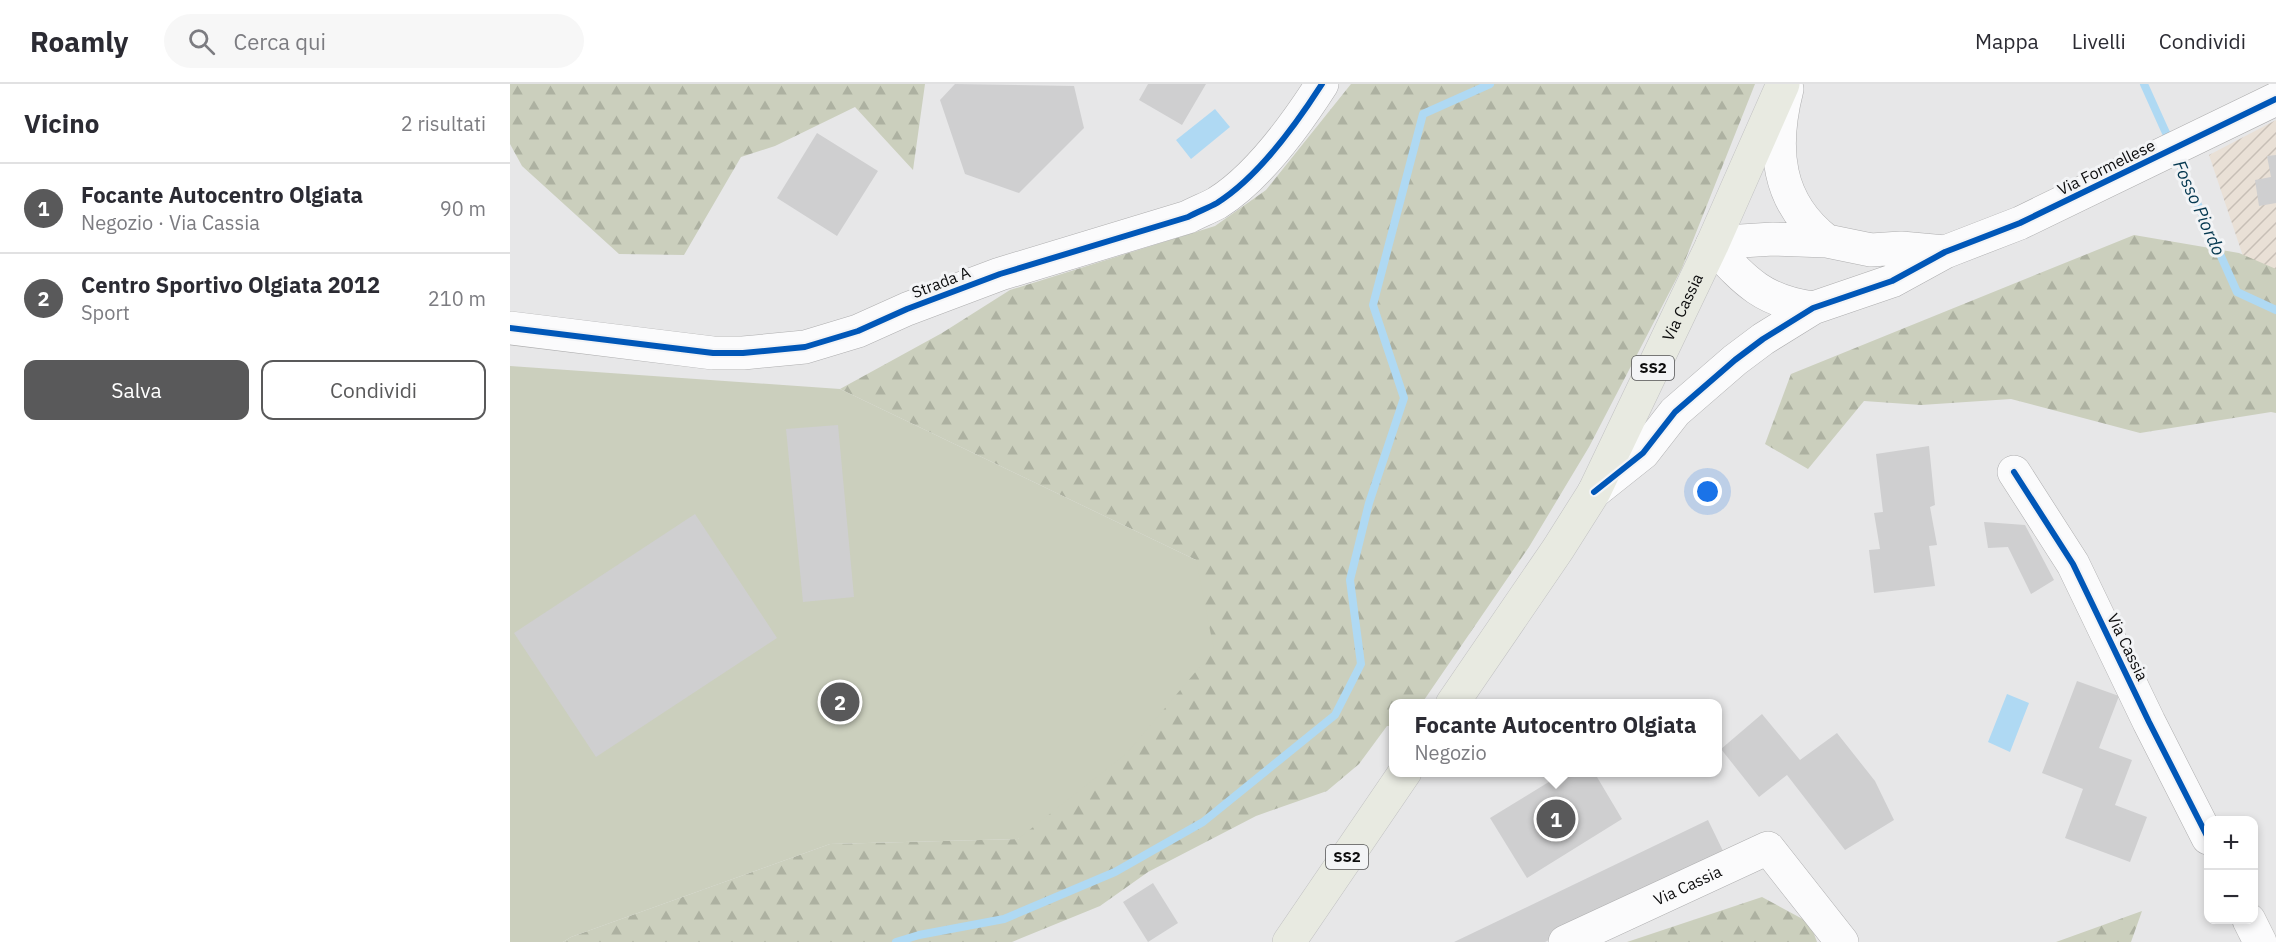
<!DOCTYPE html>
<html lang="it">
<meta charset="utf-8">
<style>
:root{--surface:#fff;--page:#f7f7f7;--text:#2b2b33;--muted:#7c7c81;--line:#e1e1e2;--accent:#59595a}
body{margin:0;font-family:"IBM Plex Sans",sans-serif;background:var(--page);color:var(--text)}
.controls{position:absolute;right:18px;bottom:18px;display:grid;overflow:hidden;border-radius:12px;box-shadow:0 3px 9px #0003}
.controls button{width:54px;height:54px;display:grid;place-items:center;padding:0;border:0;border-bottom:2px solid var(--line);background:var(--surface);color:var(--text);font:30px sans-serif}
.you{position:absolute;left:1198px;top:408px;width:21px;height:21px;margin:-15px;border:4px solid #fff;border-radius:50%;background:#1a73e8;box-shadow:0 0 0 9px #1a73e833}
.badge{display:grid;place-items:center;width:39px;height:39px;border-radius:50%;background:var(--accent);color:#fff;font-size:20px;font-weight:700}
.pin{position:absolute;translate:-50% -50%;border:3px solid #fff;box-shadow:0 2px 6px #0006}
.popup{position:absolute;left:879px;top:615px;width:333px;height:78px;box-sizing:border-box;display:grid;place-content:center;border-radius:12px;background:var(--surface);filter:drop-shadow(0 2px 4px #0005);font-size:20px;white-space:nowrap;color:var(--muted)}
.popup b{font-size:22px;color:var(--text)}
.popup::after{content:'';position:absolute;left:50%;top:100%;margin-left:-12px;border:12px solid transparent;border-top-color:var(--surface)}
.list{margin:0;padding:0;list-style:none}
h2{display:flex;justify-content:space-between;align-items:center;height:78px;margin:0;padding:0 24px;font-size:26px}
h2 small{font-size:20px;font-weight:400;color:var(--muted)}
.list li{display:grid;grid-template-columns:39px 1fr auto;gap:18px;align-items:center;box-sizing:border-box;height:90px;padding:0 24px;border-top:2px solid var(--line)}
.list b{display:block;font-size:22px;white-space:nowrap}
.list p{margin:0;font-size:20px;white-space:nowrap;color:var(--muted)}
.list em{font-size:20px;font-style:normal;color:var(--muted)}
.actions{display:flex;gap:12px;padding:18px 24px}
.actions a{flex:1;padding:14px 0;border:2px solid var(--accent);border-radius:12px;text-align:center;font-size:21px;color:var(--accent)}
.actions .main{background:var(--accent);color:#fff}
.icon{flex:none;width:33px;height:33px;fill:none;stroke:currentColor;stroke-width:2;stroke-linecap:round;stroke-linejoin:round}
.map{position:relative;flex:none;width:1766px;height:858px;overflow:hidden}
header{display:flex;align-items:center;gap:36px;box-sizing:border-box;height:84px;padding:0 30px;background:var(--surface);border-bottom:2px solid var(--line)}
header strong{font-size:28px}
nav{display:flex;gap:33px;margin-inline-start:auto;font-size:21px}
.search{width:420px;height:54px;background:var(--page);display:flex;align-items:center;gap:15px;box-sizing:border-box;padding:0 21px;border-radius:33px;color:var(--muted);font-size:22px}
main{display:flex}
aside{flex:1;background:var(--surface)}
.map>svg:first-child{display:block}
.industrial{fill:url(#industrial-furrows)}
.forest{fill:url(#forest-firs)}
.pitch{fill:#cbcfbd}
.water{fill:#afd9f3}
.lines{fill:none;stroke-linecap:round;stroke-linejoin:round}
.stream{stroke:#afd9f3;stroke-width:8}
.building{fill:#cfcfd0}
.street-casing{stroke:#aeaeaf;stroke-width:34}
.secondary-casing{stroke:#aeaeaf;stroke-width:34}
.primary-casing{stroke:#c1c1c2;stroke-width:34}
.street{stroke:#fbfbfc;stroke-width:33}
.secondary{stroke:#fbfbfc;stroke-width:33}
.primary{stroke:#e8eae1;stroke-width:33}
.cycleway-casing{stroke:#f3f4f6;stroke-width:10}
.cycleway{stroke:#0057b8;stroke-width:6}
.labels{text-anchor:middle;stroke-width:6;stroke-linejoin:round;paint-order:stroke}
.shield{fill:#f3f4f6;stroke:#515253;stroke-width:1.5}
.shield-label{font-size:15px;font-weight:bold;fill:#0c0c0d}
.street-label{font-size:16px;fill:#0c0c0d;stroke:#f3f4f6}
.water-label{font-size:18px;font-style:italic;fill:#053850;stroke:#f3f4f6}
</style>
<header>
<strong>Roamly</strong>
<div class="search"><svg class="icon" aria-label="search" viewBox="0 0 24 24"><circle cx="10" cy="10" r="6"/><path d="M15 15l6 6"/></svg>Cerca qui</div>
<nav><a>Mappa</a><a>Livelli</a><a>Condividi</a></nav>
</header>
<main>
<aside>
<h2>Vicino<small>2 risultati</small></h2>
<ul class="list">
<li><span class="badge">1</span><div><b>Focante Autocentro Olgiata</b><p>Negozio · Via Cassia</p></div><em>90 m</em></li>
<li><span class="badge">2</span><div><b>Centro Sportivo Olgiata 2012</b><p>Sport</p></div><em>210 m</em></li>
</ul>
<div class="actions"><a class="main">Salva</a><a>Condividi</a></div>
</aside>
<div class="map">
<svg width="1766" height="858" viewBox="0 0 1766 858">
<defs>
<pattern id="industrial-furrows" width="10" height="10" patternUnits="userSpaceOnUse" patternTransform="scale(1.5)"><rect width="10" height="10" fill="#e9e0d6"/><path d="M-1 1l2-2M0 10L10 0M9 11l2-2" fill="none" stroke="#c7bfb6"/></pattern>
<pattern id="forest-firs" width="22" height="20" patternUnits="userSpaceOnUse" patternTransform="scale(1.5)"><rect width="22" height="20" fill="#cbcfbd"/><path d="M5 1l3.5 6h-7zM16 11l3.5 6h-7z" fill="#adb1a1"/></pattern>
</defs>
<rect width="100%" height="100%" fill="#e7e7e8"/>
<!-- industrial -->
<path class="industrial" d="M1766,36v156l-30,-11 -37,-110z"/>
<!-- forest -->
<path class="forest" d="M0,0h415l-12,86 -58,-63 -80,39 -34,11 -57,98 -65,-1 -97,-88 -12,-22z
M841,0h404l-73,184 -93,179 -60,100 -107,156 -28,1v22h-7l-28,38 -32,27 -71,25 -108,56 -48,34 -88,36h-449l8,-5 259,-93 188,-5 178,-279 -356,-171 102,-56 68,-43 205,-64 51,-36z
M1624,151l105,18 37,16v144l-5,-1 -131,21 -129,-34 -90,6 -57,-4 -56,68 -43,-25 26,-70z
M1252,813l48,26 7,19h-190z
M1632,827l-11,31h-75z"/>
<!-- pitch -->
<path class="pitch" d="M0,282l330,23 356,171 18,90 -87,103 -109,86 -188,5 -259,93 -8,5h-53z"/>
<!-- water -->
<path class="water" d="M705,25l15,18 -39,32 -15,-19z
M1497,610l22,9 -19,49 -22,-10z"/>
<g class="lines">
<!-- stream -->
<path class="stream" d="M1634,0l27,60
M1666,72l61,136 39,18
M386,858l23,-7 85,-16 111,-47 88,-50 132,-107 26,-51 -11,-84 19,-77 35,-105 -31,-93 50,-191 67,-30"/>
</g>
<!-- building -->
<path class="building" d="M445,0l119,2 10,42 -65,65 -54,-19 -25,-74z
M638,0h58l-24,41 -43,-25z
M307,49l61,38 -41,65 -60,-38z
M1766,71v48l-17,3 -4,-26 16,-3 -4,-21z
M328,341l16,172 -51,5 -17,-173z
M1419,362l6,59 -5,2 7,38 -8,1 6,40 -61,7 -5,-43 11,-1 -6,-36 9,-1 -7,-58z
M185,430l82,124 -181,119 -82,-124z
M1474,438l41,3 29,55 -23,14 -23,-47 -20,1z
M1567,597l42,15 -20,52 33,12 -17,45 32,12 -17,45 -65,-24 18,-49 -41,-16z
M1252,630l38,46 37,-27 38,48 19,39 -49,30 -58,-75 -28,22 -38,-48z
M1055,688h29l28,47 -95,59 -37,-60z
M1198,736l17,35 -180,87h-91z
M643,799l25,40 -30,19 -25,-40z"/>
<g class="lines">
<!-- street casing -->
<g class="street-casing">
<g id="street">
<path d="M0,244l203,25h30l62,-6 53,-16 49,-22 93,-35 188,-57c9,-5 20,-9 29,-14 40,-25 80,-80 105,-119"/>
<path d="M1504,388l59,92 76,158 59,116"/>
<path d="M1739,836l11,22"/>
<path id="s1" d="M1055,858l203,-94 74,94"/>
</g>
</g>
<!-- secondary casing -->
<g class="secondary-casing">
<path id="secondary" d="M1277,5c-15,59 -11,113 40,152
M1202,161l29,-4 32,-2 54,2 44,9 30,-2 44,4
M1202,161c33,36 50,56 101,63
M1084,408l49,-39 32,-41 60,-52 28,-21 50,-31 79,-27 53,-29 75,-29 256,-124"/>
</g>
<!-- primary casing -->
<g class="primary-casing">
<g id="primary">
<path id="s2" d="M942,620l106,-155 36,-57 118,-247 71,-161"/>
<path d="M779,858l116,-170"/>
</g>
</g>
<!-- street -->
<use href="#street" class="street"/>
<!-- secondary -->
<use href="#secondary" class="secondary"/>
<!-- primary -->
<use href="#primary" class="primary"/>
<!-- cycleway casing -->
<g class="cycleway-casing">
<path id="cycleway" d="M0,244l203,25h30l62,-6 53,-16 49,-22 93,-35 188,-57c9,-5 20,-9 29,-14 40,-25 80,-80 105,-119
M1504,388l59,92 76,158 59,116
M1084,408l49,-39 32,-41 60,-52 28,-21 50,-31 79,-27 53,-29 75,-29 256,-124"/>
</g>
<!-- cycleway -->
<use href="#cycleway" class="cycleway"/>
</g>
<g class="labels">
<!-- shield labels -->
<g class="shield">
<rect x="1122" y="272" width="42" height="24" rx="4.5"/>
<rect x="816" y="761" width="42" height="24" rx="4.5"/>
</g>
<g class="shield-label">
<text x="1143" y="289">SS2</text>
<text x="837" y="778">SS2</text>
</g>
<!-- street labels -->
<g class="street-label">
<text transform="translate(1596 83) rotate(-26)" y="6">Via Formellese</text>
<text transform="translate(431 198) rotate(-21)" y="6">Strada A</text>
<text dy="6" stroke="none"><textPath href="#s2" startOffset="460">Via Cassia</textPath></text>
<text transform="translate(1618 563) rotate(64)" y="6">Via Cassia</text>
<text dy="6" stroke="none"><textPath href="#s1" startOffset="135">Via Cassia</textPath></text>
</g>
<!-- water labels -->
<g class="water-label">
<text transform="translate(1689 124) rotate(66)" y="6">Fosso Piordo</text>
</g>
</g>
</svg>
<div class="controls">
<button>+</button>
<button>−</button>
</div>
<div class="you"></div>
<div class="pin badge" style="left:1046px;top:735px">1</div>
<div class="popup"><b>Focante Autocentro Olgiata</b>Negozio</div>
<div class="pin badge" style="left:330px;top:618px">2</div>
</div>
</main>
